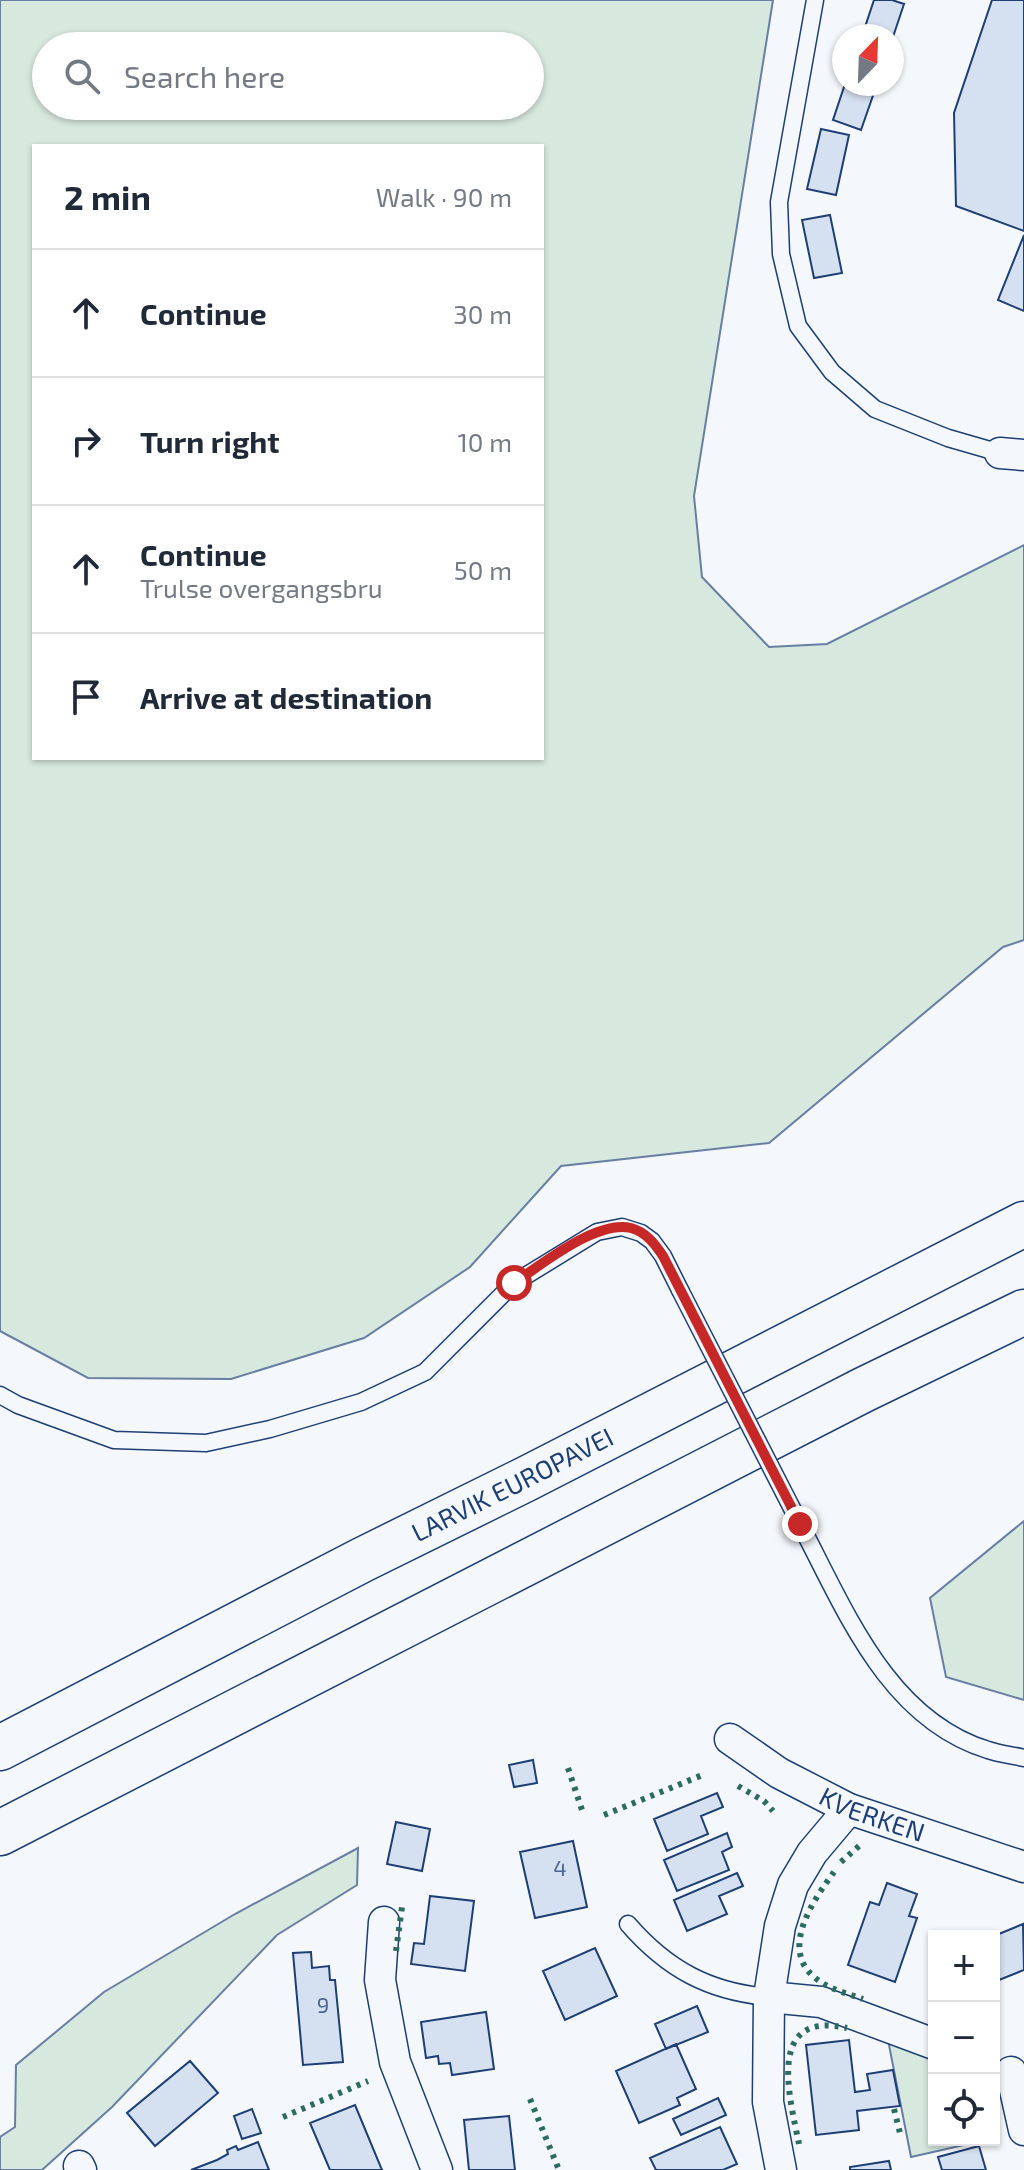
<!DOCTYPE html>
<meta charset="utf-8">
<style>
:root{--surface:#fff;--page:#f2f2f3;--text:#1f2937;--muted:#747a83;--line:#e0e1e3}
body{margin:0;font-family:"Exo 2",sans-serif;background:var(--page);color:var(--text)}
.controls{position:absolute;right:24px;bottom:24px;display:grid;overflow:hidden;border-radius:0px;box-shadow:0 2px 6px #0004}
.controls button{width:72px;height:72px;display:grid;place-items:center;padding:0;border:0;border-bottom:2px solid var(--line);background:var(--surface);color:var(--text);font:40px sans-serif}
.compass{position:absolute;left:832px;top:24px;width:72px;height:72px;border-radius:50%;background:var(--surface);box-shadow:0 2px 6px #0004;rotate:23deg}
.stop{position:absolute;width:24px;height:24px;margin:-18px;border:6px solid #c62828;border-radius:50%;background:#fff}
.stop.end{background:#c62828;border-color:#fff;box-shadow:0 2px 8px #0008}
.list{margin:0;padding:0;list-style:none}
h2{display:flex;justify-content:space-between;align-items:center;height:104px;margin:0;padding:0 32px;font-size:34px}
h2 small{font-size:26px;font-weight:400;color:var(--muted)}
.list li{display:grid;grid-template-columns:52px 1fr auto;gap:24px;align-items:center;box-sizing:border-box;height:128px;padding:0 32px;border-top:2px solid var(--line)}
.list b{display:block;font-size:30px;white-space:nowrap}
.list p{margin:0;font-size:26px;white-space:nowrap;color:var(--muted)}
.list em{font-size:26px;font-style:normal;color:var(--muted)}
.icon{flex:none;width:44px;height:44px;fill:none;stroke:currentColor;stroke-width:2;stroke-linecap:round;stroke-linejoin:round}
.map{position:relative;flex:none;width:1024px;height:2170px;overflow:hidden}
.search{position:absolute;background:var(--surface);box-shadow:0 2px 6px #0004;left:32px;top:32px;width:512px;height:88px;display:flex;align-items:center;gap:20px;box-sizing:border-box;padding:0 28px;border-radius:44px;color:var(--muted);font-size:30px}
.panel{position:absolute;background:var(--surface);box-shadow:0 2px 6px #0004;left:32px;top:144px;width:512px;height:616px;border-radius:0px}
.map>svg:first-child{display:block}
.green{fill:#d7e8df;stroke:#687fa3;stroke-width:2;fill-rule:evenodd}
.building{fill:#d5e0f0;stroke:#1d3f73;stroke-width:2}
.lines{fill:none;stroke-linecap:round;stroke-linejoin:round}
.service-casing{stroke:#1d3f73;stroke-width:19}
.minor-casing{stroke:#1d3f73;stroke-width:33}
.motorway-casing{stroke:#1d3f73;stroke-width:47}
.service{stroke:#f4f7fb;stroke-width:16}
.minor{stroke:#f4f7fb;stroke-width:30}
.motorway{stroke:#f4f7fb;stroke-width:44}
.service-bridge-casing{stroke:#1d3f73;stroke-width:19;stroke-linecap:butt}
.service-bridge{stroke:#f4f7fb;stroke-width:16}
.hedge{stroke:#2c6c60;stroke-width:6;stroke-dasharray:4 6;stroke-linecap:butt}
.route{stroke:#c62828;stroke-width:10}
.labels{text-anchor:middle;stroke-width:6;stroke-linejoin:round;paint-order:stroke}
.number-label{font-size:22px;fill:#4b6792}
.street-label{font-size:26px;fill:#1d3f73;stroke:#f4f7fb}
</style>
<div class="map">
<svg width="1024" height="2170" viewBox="0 0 1024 2170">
<rect width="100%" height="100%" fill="#f4f7fb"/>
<!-- green -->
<path class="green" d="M0,0h773l-79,496 8,81 67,70 58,-3 197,-99v395l-21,7 -234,196 -208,23 -91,101 -106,71 -133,41 -143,-1 -88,-47zM530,46v60h-484v-60zM34,146h508v612h-508z
M1024,1521v179l-78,-23 -16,-79z
M358,1848l-1,37 -80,50 -165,172 -70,63h-42v-33l15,-10 1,-62 88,-73 131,-78z
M888,2040l46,13v87h52l-75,17z"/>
<!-- building -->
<path class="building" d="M874,0h18l12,4 -12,36v-4h-30z
M992,0h32v231l-68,-25 -2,-93z
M845,84h32l-16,46 -28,-10z
M821,129l28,6 -13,60 -29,-6z
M830,215l12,58 -28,5 -12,-58z
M1024,235v76l-26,-11z
M533,1760l4,23 -23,4 -5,-22z
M717,1793l6,14 -22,9 7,18 -41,17 -13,-32z
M396,1822l34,7 -8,42 -35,-7z
M727,1833l5,14 -10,5 7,18 -52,21 -13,-31z
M573,1841l14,66 -52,11 -15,-66z
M737,1873l6,13 -24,10 8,18 -40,17 -13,-31z
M887,1883l30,11 -8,22 8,2 -22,64 -47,-17 22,-63 9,3z
M430,1896l44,5 -9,70 -54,-7 3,-21 10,1z
M1023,1924l1,46 -30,12v-46z
M595,1948l22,48 -52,24 -22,-49z
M311,1952l1,16 17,-2 1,14h5l8,82 -40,3 -10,-112z
M697,2006l11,26 -42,17 -11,-25z
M486,2012l8,57 -42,6 -2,-12 -11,1 -1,-8 -12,2 -5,-36z
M849,2040l6,52 15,-2 -3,-16 26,-4 7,36 -43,5 2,19 -43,5 -10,-90z
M676,2044l20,45 -19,9 3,7 -41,18 -23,-52z
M190,2061l28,32 -63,53 -28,-33z
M718,2098l8,17 -45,20 -8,-16z
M355,2105l27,65h-52l-20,-47z
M252,2109l9,24 -19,6 -8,-23z
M509,2116l6,54h-46l-5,-50z
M720,2127l17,37 -14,6h-67l-6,-12z
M258,2142l11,28h-78l26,-10 11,-6 -1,-4 9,-4 2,4z
M979,2146l7,24h-44l-4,-13z
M889,2161l2,9h-41v-3z"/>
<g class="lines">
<!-- service casing -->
<g class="service-casing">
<path id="service" d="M815,0l-36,202 2,52 17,72 34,46 43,37 73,29 52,15
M0,1395l18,10 96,35 92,3 64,-14 91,-27 64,-30 89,-89 83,-51 25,-5 19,6 11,8 11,15 17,34
M800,1524c45,85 87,195 188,226 11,4 24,5 36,8
M628,1924c39,45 81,68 141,73"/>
</g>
<!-- minor casing -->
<g class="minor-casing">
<g id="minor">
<path d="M1000,453l24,2"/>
<path id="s1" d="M730,1739l49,34 70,36 175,58"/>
<path d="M384,1922l-4,58 15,82 42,108"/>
<path d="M769,1997l52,5 113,42"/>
<path d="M1011,2072l13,58"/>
<path d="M79,2166l2,4"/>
<path d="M781,2170l-13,-68 1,-105 11,-71 13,-41 19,-32 37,-44"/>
</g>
</g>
<!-- motorway casing -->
<g class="motorway-casing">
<g id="motorway">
<path id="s2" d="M0,1748l362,-188 164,-81 498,-255"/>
<path d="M0,1833l863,-443 161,-78"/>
</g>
</g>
<!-- service -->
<use href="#service" class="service"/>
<!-- minor -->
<use href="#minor" class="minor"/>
<!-- motorway -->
<use href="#motorway" class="motorway"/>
<!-- service-bridge casing -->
<g class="service-bridge-casing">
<path id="service-bridge" d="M680,1290l120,234"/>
</g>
<!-- service-bridge -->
<use href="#service-bridge" class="service-bridge"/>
<!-- hedge -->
<path class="hedge" d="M568,1768l14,42
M738,1786l26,15 9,10
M604,1815l101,-41
M841,1862l18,-16
M834,1872c-19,26 -54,75 -21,104 14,13 33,17 50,23
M396,1951l6,-44
M530,2099l29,71
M894,2109l7,28
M283,2117l85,-36
M799,2144c-10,-49 -33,-134 48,-116"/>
</g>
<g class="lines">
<!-- route -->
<path class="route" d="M514,1283c27,-18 82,-63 117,-55 15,4 24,16 32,28l137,268"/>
</g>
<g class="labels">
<!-- number labels -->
<g class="number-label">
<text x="560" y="1876">4</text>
<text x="323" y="2013">9</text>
</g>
<!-- street labels -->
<g class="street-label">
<text dy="9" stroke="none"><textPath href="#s2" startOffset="576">LARVIK EUROPAVEI</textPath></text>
<text dy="9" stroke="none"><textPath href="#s1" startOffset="162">KVERKEN</textPath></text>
</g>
</g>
</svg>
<div class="controls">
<button>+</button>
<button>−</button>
<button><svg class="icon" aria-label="locate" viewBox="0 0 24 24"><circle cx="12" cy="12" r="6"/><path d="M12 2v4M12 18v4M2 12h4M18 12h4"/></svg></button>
</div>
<svg class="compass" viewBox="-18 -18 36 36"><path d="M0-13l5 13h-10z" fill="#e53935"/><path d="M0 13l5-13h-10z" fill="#747a83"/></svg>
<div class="stop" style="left:514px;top:1283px"></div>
<div class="stop end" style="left:800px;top:1524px"></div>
<div class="search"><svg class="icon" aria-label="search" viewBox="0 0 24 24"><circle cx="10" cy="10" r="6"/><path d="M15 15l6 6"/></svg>Search here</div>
<section class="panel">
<h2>2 min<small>Walk · 90 m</small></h2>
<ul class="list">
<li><svg class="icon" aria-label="ahead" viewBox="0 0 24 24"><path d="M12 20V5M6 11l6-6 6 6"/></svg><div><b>Continue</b></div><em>30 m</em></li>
<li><svg class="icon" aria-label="right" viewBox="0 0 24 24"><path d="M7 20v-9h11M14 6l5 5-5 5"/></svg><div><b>Turn right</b></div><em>10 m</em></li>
<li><svg class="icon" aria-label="ahead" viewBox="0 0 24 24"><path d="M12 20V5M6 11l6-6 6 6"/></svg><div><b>Continue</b><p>Trulse overgangsbru</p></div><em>50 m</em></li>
<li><svg class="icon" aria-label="arrive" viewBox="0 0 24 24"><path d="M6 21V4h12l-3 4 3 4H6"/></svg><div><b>Arrive at destination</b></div></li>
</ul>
</section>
</div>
